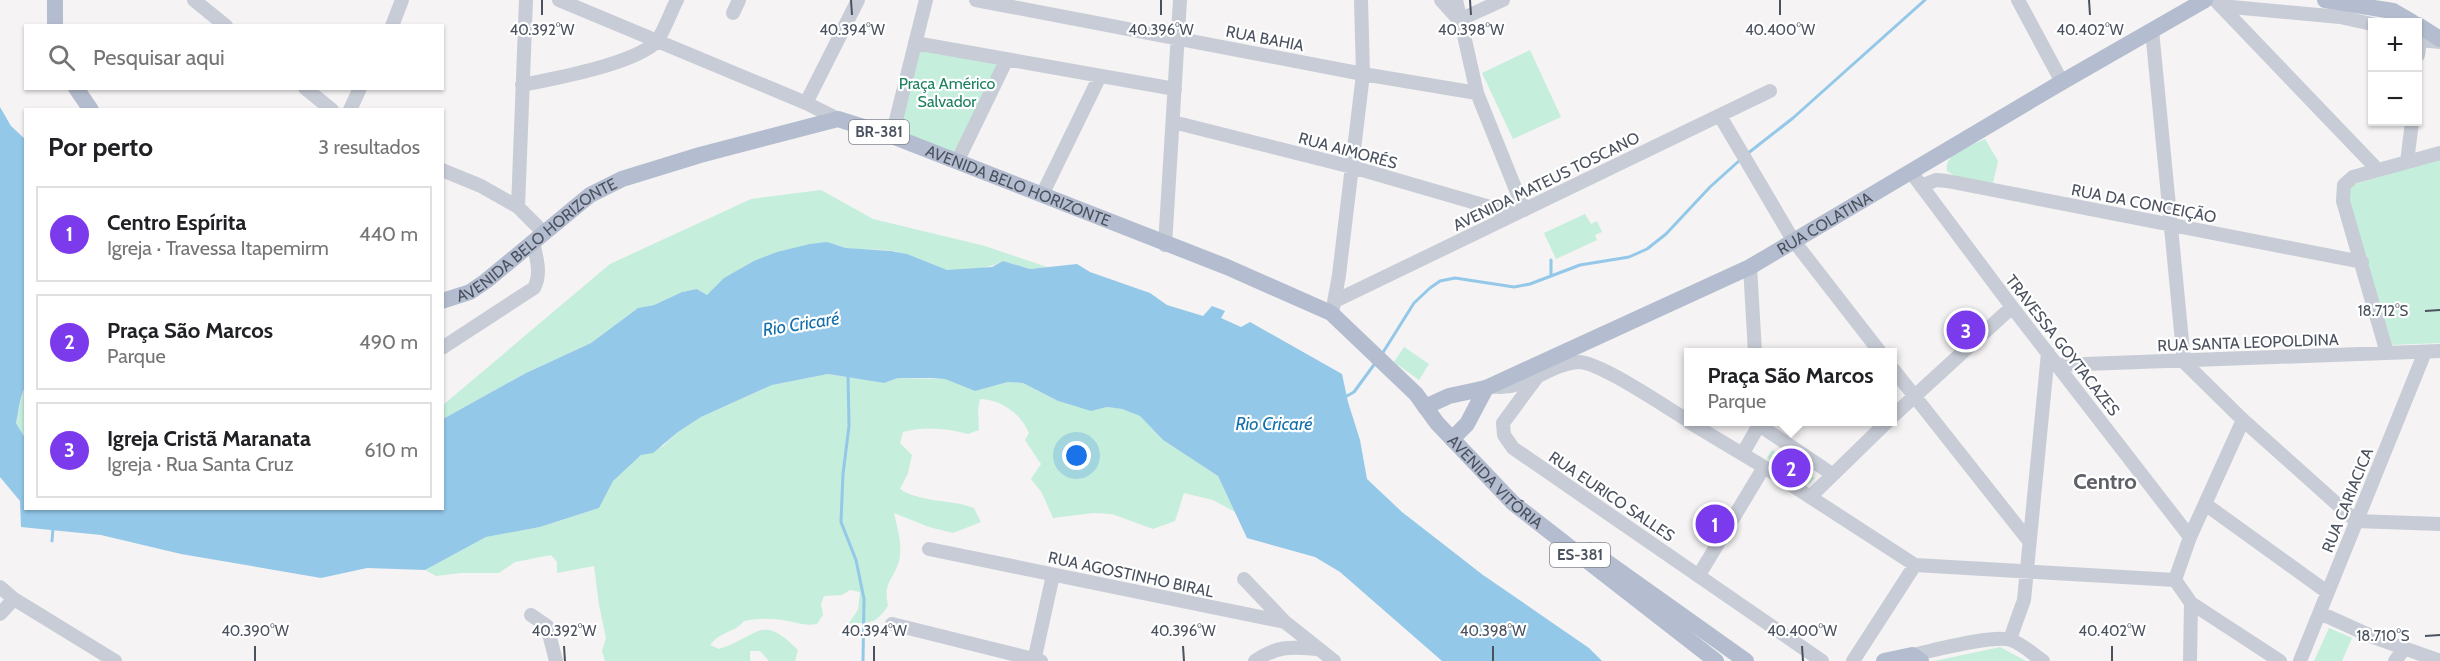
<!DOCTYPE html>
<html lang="pt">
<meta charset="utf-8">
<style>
:root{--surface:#fff;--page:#f2f2f2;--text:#202124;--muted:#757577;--line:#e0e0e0;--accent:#7c3aed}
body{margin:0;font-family:Cabin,sans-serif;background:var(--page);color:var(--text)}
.controls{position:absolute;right:18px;top:18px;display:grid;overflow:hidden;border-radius:0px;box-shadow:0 2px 4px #0004}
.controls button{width:54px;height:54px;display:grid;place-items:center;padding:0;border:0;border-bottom:2px solid var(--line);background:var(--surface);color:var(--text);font:30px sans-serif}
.you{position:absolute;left:1077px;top:456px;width:21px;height:21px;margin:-15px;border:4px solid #fff;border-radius:50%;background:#1a73e8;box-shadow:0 0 0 9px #1a73e833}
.badge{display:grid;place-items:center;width:39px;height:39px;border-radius:50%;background:var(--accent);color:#fff;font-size:20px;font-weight:700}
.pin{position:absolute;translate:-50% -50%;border:3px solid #fff;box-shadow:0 2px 6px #0006}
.popup{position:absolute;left:1684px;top:348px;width:213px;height:78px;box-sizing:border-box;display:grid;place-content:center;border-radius:0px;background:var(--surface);filter:drop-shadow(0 2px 4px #0005);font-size:20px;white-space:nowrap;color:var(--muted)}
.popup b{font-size:22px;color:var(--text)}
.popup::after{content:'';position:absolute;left:50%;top:100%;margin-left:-12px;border:12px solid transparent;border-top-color:var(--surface)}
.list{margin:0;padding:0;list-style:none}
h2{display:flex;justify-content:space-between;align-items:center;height:78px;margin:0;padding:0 24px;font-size:26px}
h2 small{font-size:20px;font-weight:400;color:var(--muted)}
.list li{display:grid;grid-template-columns:39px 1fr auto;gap:18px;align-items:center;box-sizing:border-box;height:96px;margin:0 12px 12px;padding:0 12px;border:2px solid var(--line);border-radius:0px}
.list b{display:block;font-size:22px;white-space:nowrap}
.list p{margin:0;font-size:20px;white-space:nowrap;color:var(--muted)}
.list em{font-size:20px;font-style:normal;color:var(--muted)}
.icon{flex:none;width:33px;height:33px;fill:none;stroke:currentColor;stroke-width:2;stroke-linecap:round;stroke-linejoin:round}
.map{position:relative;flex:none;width:2440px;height:661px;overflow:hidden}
.search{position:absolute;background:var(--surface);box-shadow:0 2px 4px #0004;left:24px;top:24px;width:420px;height:66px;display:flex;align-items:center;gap:15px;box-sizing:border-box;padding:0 21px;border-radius:0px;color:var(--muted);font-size:22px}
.panel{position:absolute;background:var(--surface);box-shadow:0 2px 4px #0004;left:24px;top:108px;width:420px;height:402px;border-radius:0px}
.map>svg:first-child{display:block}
.green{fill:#c5eedc}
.water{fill:#94c8e9}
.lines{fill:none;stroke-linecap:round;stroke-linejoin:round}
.stream{stroke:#94c8e9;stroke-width:3}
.minor{stroke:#c7ccd6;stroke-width:14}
.major{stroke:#b4bdcf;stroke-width:16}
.ticks{fill:none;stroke:#4b525f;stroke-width:2}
.labels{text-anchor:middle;stroke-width:4.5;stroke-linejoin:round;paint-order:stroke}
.shield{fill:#fff;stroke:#81868f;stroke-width:1.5}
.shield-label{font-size:15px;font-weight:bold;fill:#4b525f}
.street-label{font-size:16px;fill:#4b525f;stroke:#fff}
.park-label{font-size:16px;fill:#1d8060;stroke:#fff}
.water-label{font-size:18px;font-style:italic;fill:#1470aa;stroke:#fff}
.district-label{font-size:22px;font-weight:bold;fill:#5f6167;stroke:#fff}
.ticks-label{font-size:15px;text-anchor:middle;fill:#4b525f;stroke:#fff;stroke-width:4.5;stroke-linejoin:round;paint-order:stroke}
</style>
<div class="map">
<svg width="2440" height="661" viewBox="0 0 2440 661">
<rect width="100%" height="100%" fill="#f5f3f3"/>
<!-- green -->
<path class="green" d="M921,49l79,15 -41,92 -63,-27z
M1530,50l31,67 -48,22 -31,-66z
M1985,139l13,22 -5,22 -36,-5 -10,-7c-3,-19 24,-25 38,-32z
M2440,159v184l-49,2 -44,-154 2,-5z
M821,190l52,29 112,27 62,21 -17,2 -27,-8c-15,8 -39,11 -56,9 -17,-3 -34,-16 -54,-19 -18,-3 -39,1 -56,-6l-123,44 -7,6 -10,-6 -15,3 -28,13 -16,3 -47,35 -65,30 -83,46v-14l167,-141 141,-65z
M1585,214l6,10 6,-3 5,11 -7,3 2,5 -41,19 -12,-26z
M1404,347l25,17 -10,16 -25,-18z
M828,374l56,9 14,-5 47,1 30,12 33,-9 15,1 35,18 33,9 16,-3 15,2 18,7 23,24 55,36 17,36 -22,-12 -29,-7 -9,28 -22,8 -41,-15 -19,-1 -40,5 -11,-25 -11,-14 10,-15 -16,-24 4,-7c-9,-20 -27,-33 -49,-34l-2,11 1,20 -11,4c-21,-6 -44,-8 -65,-2l-3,11 12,12 -4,18 -8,16c21,14 51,10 74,19l7,14 -28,11 -24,-6 -35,-14c3,15 9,32 5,48 -6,21 -16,19 -11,45 -15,21 -17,15 -40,18l10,-14 2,-18 -10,-2 -8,5 -18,1 -3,8 2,11 -6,9c-12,2 -18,-1 -29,-3 -14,-3 -30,-3 -44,0 -11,13 -22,9 -34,24l9,4c40,-12 41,-37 79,1l-3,11h-26l-9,-10h-10v10h-145l-3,-10 4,-13 -7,-33 -5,-39 -37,7v-11l-6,-7 -36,7 -16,11h-38l-25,3 -11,-6 61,-33 54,-10 59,-19 13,-27 12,-12 17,-14 22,-9 15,-14 23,-15 71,-32z
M24,386h1v52l-9,-15z
M1772,450l43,28 -8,7 -40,-27z
M2329,628l23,10 -10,23h-28z
M2000,647l26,14h-92l62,-13z"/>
<!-- water -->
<path class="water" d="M0,107l11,19 14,13 1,247c-6,7 -7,26 -10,37l9,15 1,70h416l1,-89 83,-46 65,-30 47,-35 16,-3 28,-13 15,-3 10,6 17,-17 30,-17 23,-9 33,-8 17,-2 19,6 45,3 16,3 40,16 45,-3 11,-6 27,8 47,-5 13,8 60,21 17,12 36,11 9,-10 13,5 -4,7 20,9 9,-5 92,52 6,28 12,38 7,39 35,33 81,63 106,73 13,13h-160l-102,-89 -25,-15 -68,-19 -29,-62 -55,-36 -23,-24 -18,-7 -15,-2 -16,4 -16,-5 -17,-5 -35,-18 -15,-1 -33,9 -30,-12 -14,-1h-33l-14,5 -56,-9 -56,11 -71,32 -23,15 -25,21 -12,2 -28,26 -14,27 -59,19 -54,10 -61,33 -58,-2 -46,10 -140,-24 -80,-19 -80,-8 -1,-26 -20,-24z"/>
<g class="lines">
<!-- stream -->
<path class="stream" d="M1747,154l46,-36 132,-118
M1551,260v16
M1382,354l32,-51 16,-15 10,-7 15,-3 59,9 16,-3 50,-19 49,-8 18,-8 19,-15 44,-47 30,-27
M848,376l1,50 -6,48 -2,48 15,38 8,39 -1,62
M1345,397l9,-5 22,-30
M52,541l1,-13"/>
<!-- minor -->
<path class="minor" d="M194,0l32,26
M559,0l247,103 32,16
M976,0l387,74 114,19
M1441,0l18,20 44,-20
M1456,0l21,93 47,117
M2018,0l44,82
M2215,0l163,170
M2221,6l119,11 32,7
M733,13l6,-13
M392,26l10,-26
M2152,30l32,332 59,58 113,101 84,3
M915,43l260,46
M2418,55l2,-15 20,2
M522,85c31,-6 112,-21 134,-43 7,-8 15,-31 21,-42
M305,88l27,22
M806,103l52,-103
M350,110l10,-22
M1720,116l73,124 87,112
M1173,122l179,45 162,47
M892,136l34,-136
M957,162l50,-103
M2407,162l5,-40
M442,170l39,16 37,21 26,26
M1911,172l101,135 178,230
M1921,186l15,-6 11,1 415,81
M1042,195l58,-119
M518,207l8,-207
M1165,245l15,-245
M1750,267l5,85
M1335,301l435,-210
M1333,308l6,-33 24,-201 -2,-74
M442,348l92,-60c8,-15 2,-31 -1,-46
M2387,353l-44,-152 1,-16 9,-8 87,-24
M2058,365l382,-14
M1893,369l136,172
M1537,377l-34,46 1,12 9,13 309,213
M1490,386c34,7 58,-22 88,-24 21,-1 90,47 111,59
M1893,416l119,-109
M1689,422l75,45 151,98 260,15
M1759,425l73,49
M1743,453l16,-28v-3
M1810,497l77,-75
M2205,504l122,88
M929,549l356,73 49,39
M1699,575l65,-108
M1244,579l41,43
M2175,580l15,-43 53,-117
M2175,580l16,23 89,58
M0,587l14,12 101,62
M2320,613l53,24 67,24
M0,614l14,-15
M531,615l16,11 9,35
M892,624l149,37
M2010,639l14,-39 24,-247
M1912,655c20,-4 82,-21 99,-15 11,4 22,14 32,21
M1034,661l19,-86
M1255,661c23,-16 36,-14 63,-12
M1853,661l62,-96
M2190,661l1,-58
M2300,661l125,-309
M2395,661l9,-12"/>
<!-- major -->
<g class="major">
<path d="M55,0v26"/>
<path d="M2325,0l68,11 19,11"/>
<path d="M2418,25l22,14"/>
<path d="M76,88l15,22"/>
<path id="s1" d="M442,301l28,-9 16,-11 104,-86 32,-16 78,-24 138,-36 54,17 335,131 104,46 85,81 21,29 76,80 203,158"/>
<path id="s2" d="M1425,407l24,-11 37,-8 264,-121 312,-185 143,-82"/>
<path d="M1452,439l15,-15 19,-36"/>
<path d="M1590,550l156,111"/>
<path d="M1884,661l28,-6 9,6"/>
</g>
</g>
<!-- ticks -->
<path class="ticks" d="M542,0v15M851,0l1,15M1161,0v15M1470,0l1,15M1780,0v15M2089,0l1,15M2425,311l15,-1M2425,636l15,-1M255,646v15M564,646l1,15M874,646v15M1183,646l1,15M1493,646v15M1802,646l1,15M2112,646v15"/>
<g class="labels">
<!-- shield labels -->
<g class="shield">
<rect x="849" y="120" width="60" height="24" rx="4.5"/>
<rect x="1550" y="543" width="60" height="24" rx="4.5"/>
</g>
<g class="shield-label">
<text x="879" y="137">BR-381</text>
<text x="1580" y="560">ES-381</text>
</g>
<!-- street labels -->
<g class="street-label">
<text transform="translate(1265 38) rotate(11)" y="6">RUA BAHIA</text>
<text transform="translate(1348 150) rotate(15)" y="6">RUA AIMORÉS</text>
<text transform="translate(1546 181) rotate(-26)" y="6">AVENIDA MATEUS TOSCANO</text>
<text dy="6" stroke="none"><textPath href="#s1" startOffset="636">AVENIDA BELO HORIZONTE</textPath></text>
<text transform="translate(2144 203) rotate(11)" y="6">RUA DA CONCEIÇÃO</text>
<text dy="6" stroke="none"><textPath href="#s2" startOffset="441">RUA COLATINA</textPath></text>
<text dy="6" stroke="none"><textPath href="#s1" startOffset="114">AVENIDA BELO HORIZONTE</textPath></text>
<text transform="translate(2248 342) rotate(-2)" y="6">RUA SANTA LEOPOLDINA</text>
<text transform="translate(2063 345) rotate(52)" y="6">TRAVESSA GOYTACAZES</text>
<text dy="6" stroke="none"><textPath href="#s1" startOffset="1210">AVENIDA VITÓRIA</textPath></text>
<text transform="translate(1612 496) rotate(34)" y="6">RUA EURICO SALLES</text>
<text transform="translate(2347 500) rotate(-68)" y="6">RUA CARIACICA</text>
<text transform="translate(1131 574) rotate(12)" y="6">RUA AGOSTINHO BIRAL</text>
</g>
<!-- park labels -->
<g class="park-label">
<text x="947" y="89">Praça Américo<tspan x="947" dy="18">Salvador</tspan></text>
</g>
<!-- water labels -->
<g class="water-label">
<text transform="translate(801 324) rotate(-9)" y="6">Rio Cricaré</text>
<text x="1274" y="430">Rio Cricaré</text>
</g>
<!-- district labels -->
<g class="district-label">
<text x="2105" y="489">Centro</text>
</g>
</g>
<g class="ticks-label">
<text x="542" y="35">40.392°W</text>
<text x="852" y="35">40.394°W</text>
<text x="1161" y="35">40.396°W</text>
<text x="1471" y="35">40.398°W</text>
<text x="1780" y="35">40.400°W</text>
<text x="2090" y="35">40.402°W</text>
<text x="2383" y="316">18.712°S</text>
<text x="255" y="636">40.390°W</text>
<text x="564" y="636">40.392°W</text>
<text x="874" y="636">40.394°W</text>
<text x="1183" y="636">40.396°W</text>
<text x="1493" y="636">40.398°W</text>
<text x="1802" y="636">40.400°W</text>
<text x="2112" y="636">40.402°W</text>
<text x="2383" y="641">18.710°S</text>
</g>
</svg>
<div class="controls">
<button>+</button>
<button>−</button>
</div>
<div class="you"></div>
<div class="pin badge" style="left:1715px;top:524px">1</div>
<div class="pin badge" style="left:1791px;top:468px">2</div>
<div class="popup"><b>Praça São Marcos</b>Parque</div>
<div class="pin badge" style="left:1966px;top:330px">3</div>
<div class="search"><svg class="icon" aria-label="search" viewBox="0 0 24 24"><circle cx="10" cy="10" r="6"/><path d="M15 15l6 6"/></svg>Pesquisar aqui</div>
<section class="panel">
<h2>Por perto<small>3 resultados</small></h2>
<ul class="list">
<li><span class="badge">1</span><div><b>Centro Espírita</b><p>Igreja · Travessa Itapemirm</p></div><em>440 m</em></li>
<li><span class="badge">2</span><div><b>Praça São Marcos</b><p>Parque</p></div><em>490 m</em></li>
<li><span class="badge">3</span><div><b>Igreja Cristã Maranata</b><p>Igreja · Rua Santa Cruz</p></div><em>610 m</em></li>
</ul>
</section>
</div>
